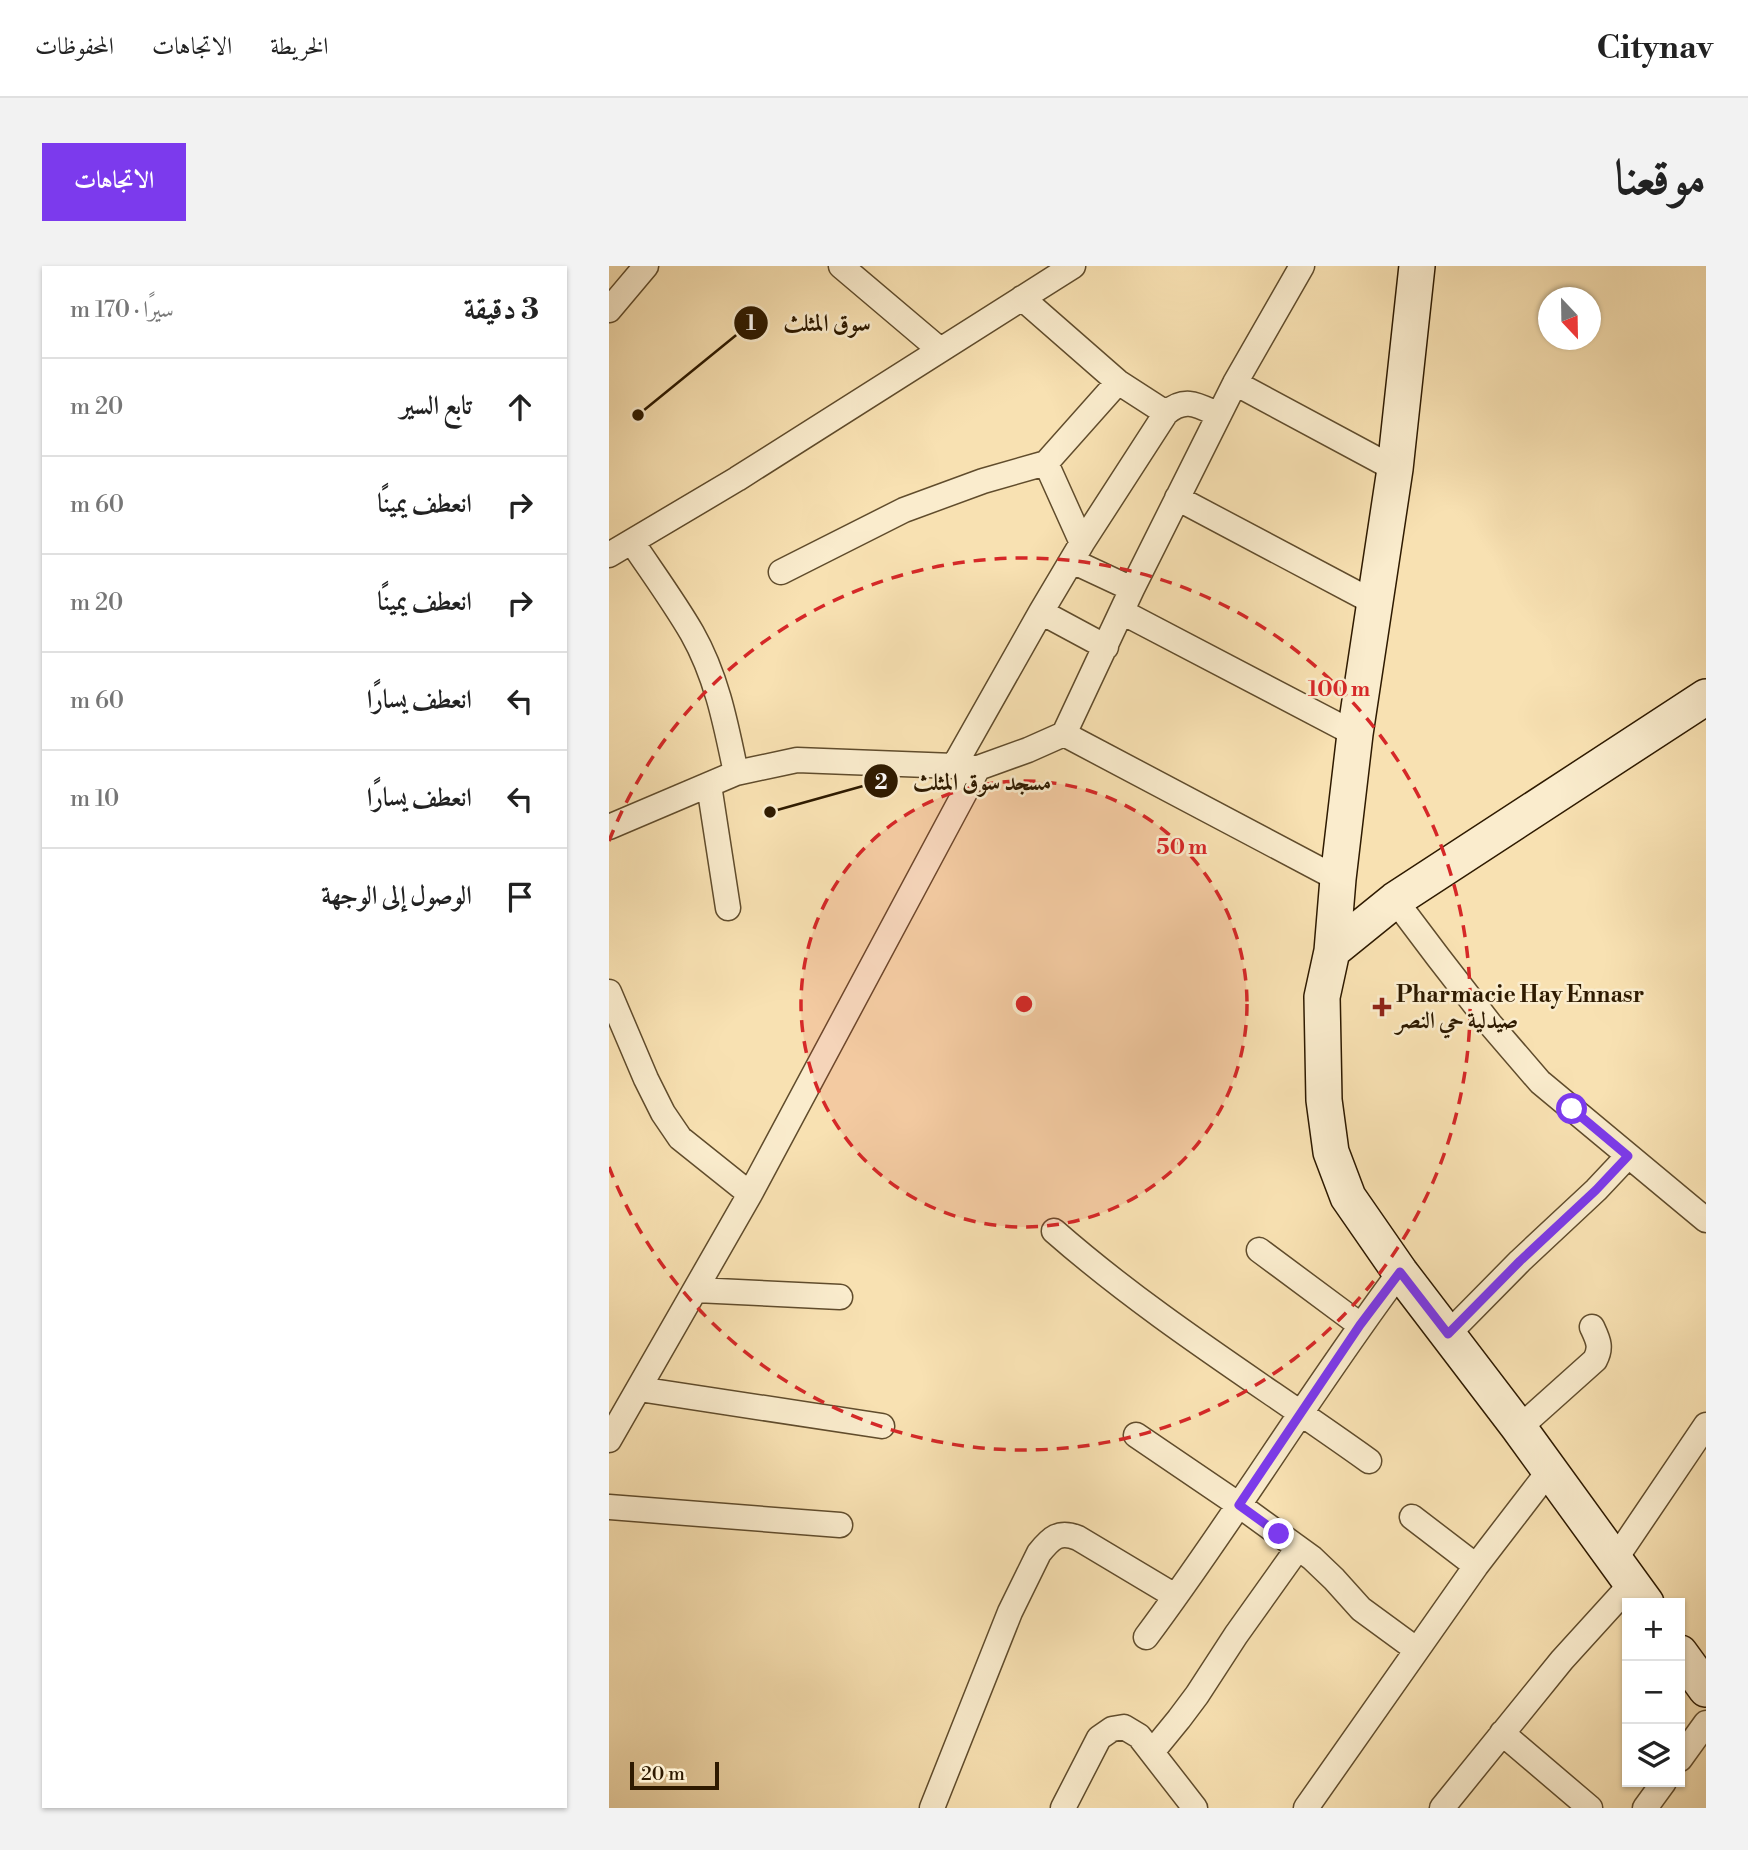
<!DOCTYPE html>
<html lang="ar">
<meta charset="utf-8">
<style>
:root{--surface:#fff;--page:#f2f2f2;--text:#222;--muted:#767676;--line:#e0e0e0;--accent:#7c3aed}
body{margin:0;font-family:"Libre Bodoni",Amiri,serif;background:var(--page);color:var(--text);direction:rtl}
.controls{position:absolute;right:21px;bottom:21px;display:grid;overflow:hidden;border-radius:0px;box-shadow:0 2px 5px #0004}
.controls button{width:63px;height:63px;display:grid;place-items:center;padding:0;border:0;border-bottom:2px solid var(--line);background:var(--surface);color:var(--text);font:35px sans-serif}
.compass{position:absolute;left:929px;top:21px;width:63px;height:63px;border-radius:50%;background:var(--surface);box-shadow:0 2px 5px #0004;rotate:158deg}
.scale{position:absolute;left:21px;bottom:18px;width:89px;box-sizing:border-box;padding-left:7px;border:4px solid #2e1a00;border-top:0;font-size:19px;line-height:24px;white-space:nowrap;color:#2e1a00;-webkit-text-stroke:5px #faeccd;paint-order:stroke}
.stop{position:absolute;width:21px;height:21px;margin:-16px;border:5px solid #7c3aed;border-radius:50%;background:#fff}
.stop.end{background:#7c3aed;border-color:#fff;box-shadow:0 2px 7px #0008}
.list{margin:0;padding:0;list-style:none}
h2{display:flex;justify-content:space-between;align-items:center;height:91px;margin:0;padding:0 28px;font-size:30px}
h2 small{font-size:23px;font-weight:400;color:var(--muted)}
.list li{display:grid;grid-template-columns:46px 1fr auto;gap:21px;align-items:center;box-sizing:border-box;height:98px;padding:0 28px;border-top:2px solid var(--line)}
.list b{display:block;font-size:26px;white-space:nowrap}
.list em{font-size:23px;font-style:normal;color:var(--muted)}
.icon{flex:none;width:38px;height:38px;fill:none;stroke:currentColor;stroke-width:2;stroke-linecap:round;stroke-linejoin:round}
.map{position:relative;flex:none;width:1097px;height:1542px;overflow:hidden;direction:ltr;border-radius:0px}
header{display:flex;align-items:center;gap:42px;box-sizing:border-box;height:98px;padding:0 35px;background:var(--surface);border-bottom:2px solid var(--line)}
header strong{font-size:33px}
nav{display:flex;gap:38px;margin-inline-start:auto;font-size:24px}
.intro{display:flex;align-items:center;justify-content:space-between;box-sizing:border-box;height:168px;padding:0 42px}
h1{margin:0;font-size:49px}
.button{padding:18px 32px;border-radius:0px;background:var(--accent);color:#fff;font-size:24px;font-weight:700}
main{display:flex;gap:42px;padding:0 42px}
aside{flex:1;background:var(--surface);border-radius:0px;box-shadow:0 2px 5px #0004}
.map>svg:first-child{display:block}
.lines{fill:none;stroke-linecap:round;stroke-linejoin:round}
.street-casing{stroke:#604c2c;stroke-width:27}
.secondary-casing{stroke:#2e1a00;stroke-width:38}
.street{stroke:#faeccd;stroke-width:24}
.secondary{stroke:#faeccd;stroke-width:35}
.route{stroke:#7c3aed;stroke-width:9}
.ring{fill:none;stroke:#d62828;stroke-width:3.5;stroke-dasharray:12 9}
.poi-dot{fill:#8f2418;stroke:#faeccd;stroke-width:2.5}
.labels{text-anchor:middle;stroke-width:5;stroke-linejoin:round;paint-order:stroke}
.poi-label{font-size:23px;font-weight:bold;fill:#2e1a00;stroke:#faeccd;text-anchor:start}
.centre{fill:#d62828;stroke:#faeccd;stroke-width:3.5}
.ring-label{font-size:21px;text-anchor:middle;font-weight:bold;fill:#d62828;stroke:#faeccd;stroke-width:5;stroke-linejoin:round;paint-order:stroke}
.leader{fill:none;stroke:#2e1a00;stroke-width:2.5}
.callout-dot{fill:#2e1a00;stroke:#faeccd;stroke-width:2.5}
.mark-label{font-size:21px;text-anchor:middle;font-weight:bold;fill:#fff}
.callout-label{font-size:24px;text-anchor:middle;font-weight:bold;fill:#2e1a00;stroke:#faeccd;stroke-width:5;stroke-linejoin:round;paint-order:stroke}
</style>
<header>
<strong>Citynav</strong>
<nav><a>الخريطة</a><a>الاتجاهات</a><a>المحفوظات</a></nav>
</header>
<div class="intro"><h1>موقعنا</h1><a class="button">الاتجاهات</a></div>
<main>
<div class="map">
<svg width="1097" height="1542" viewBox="0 0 1097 1542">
<rect width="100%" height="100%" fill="#f8e1b2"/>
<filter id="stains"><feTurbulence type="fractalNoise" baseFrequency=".00286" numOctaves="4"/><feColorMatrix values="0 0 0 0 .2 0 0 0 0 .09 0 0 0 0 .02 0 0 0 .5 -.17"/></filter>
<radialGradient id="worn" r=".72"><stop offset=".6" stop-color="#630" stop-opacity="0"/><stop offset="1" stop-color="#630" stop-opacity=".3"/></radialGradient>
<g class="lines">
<!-- street casing -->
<g class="street-casing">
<path id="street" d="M232,0l98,83
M413,32l96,84 48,31c20,-17 33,-7 53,2
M0,44l37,-44
M626,117l160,86
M437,197l36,80
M568,232l198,105
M23,276c20,30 42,60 60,91 25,44 34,92 44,140
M0,289l128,-76 336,-213
M463,295l60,28
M172,306l123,-62 79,-29 63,-18 72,-81
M432,346l65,35
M513,346l233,122
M455,468l68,-145 103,-206 67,-117
M369,502l-24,-2 87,-154 41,-69 84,-130
M100,519l19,123
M0,561l127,-54 61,-13 157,6
M786,634l43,57 52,67 50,58 166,138
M0,726l37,87 17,34 17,25 70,56
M445,965c98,86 209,154 315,230
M650,984l101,75
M87,1024l144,7
M839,1068l72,-73 76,-71 32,-34
M30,1123l243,37
M910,1162l76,-68c7,-13 3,-20 -3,-33
M527,1169l103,70 73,53 22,21 27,30 56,41
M0,1174l141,-246 228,-426 50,-18 36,-16 274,145
M0,1241l231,18
M803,1251l64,49
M1005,1295l92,-136
M537,1371c89,-119 165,-246 254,-365
M893,1467l88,75
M543,1486l27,-33 18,-24 39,-60 62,-87
M1071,1493l26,-36
M323,1542l78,-196 29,-59c12,-15 20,-23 39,-15l97,58
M454,1542l36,-70 13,-9 12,-2 15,9 56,72
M697,1542l170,-242 73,-95
M833,1542l120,-148 70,-77
M1036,1542l19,-26"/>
</g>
<!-- secondary casing -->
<g class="secondary-casing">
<path id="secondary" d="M808,0l-22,203 -40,265 -17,145 -6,72 -10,46 2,103 7,52 17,45 52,75 119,156 127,175
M723,685l63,-51 311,-203
M1071,1387l26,36"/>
</g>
<!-- street -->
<use href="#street" class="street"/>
<!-- secondary -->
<use href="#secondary" class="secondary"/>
</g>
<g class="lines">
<!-- route -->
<path class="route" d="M670,1268l-40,-29 121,-180 40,-53 48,62 72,-73 76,-71 32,-34 -56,-47"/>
</g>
<!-- distance rings -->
<circle cx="415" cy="738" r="223" fill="#d62828" fill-opacity=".12"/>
<g class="ring">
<circle cx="415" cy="738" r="223"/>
<path d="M0 575A446 446 0 1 1 0 901"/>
</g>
<!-- markers -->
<path class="poi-dot" d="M769.5 730.5h7v7h7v7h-7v7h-7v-7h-7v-7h7z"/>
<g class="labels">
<!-- poi labels -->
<g class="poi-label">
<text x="787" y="736">Pharmacie Hay Ennasr<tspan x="787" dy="26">صيدلية حي النصر</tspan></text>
</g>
</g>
<circle cx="415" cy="738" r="10" class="centre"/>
<g class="ring-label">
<text x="730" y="430">100 m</text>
<text x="573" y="588">50 m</text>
</g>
<!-- callouts -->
<path class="leader" d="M29 149L142 57M161 546L272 515"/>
<g class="callout-dot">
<circle cx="29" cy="149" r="7"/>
<circle cx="161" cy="546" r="7"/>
<circle cx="142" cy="57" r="18"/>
<circle cx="272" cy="515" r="18"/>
</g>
<g class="mark-label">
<text x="142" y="64">1</text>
<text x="272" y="523">2</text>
</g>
<g class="callout-label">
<text x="218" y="65">سوق المثلث</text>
<text x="373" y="524">مسجد سوق المثلث</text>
</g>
<rect width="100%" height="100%" filter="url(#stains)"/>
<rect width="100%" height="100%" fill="url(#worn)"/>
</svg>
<div class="controls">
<button>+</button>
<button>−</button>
<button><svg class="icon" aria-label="layers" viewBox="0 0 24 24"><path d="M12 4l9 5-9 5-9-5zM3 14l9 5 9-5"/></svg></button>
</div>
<svg class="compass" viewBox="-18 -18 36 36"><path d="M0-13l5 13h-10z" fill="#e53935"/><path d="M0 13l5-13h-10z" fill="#767676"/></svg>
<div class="scale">20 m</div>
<div class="stop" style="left:963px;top:843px"></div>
<div class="stop end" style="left:670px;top:1268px"></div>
</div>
<aside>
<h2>3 دقيقة<small>سيرًا · 170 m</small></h2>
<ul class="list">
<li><svg class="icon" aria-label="ahead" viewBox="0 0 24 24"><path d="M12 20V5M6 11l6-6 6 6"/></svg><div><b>تابع السير</b></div><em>20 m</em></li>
<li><svg class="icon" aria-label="right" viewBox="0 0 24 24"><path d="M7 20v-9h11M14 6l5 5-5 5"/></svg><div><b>انعطف يمينًا</b></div><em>60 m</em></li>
<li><svg class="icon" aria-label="right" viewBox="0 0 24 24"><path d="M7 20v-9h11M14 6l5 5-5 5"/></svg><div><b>انعطف يمينًا</b></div><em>20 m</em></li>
<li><svg class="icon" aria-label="left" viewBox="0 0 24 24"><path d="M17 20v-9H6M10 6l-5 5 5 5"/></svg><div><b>انعطف يسارًا</b></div><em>60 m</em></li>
<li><svg class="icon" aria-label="left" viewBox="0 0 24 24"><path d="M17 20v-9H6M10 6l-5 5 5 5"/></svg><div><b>انعطف يسارًا</b></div><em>10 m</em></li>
<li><svg class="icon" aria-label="arrive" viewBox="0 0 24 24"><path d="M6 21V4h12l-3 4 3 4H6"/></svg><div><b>الوصول إلى الوجهة</b></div></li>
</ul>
</aside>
</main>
